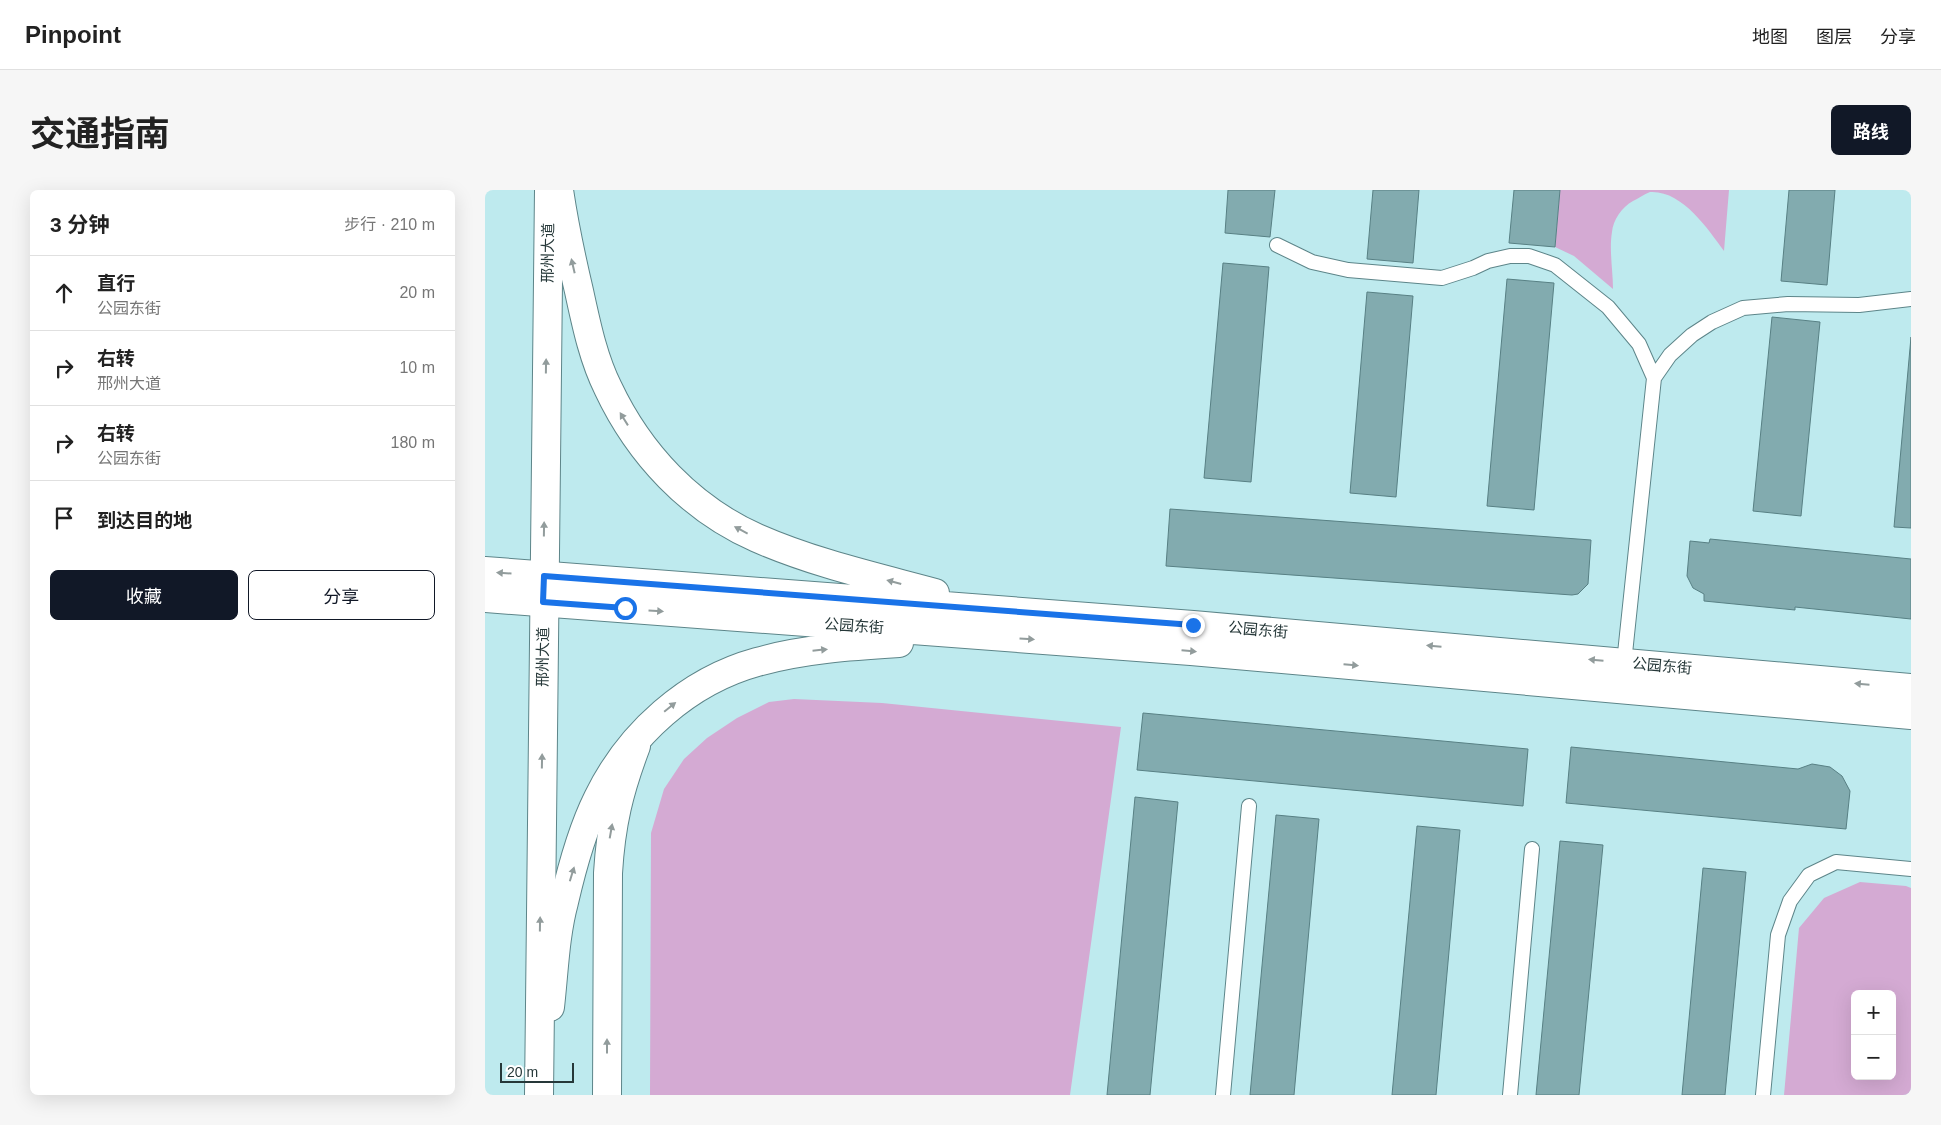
<!DOCTYPE html>
<html lang="zh">
<meta charset="utf-8">
<style>
:root{--surface:#fff;--page:#f6f6f6;--text:#222;--muted:#767676;--line:#e0e0e0;--accent:#111827}
body{margin:0;font-family:Helvetica,"Noto Sans SC",sans-serif;background:var(--page);color:var(--text)}
.controls{position:absolute;right:15px;bottom:15px;display:grid;overflow:hidden;border-radius:8px;box-shadow:0 5px 20px #0002}
.controls button{width:45px;height:45px;display:grid;place-items:center;padding:0;border:0;border-bottom:1px solid var(--line);background:var(--surface);color:var(--text);font:25px sans-serif}
.scale{position:absolute;left:15px;bottom:12px;width:74px;box-sizing:border-box;padding-left:5px;border:2px solid #263839;border-top:0;font-size:14px;line-height:18px;white-space:nowrap;color:#263839;-webkit-text-stroke:4px #fff;paint-order:stroke}
.stop{position:absolute;width:15px;height:15px;margin:-11px;border:4px solid #1a73e8;border-radius:50%;background:#fff}
.stop.end{background:#1a73e8;border-color:#fff;box-shadow:0 1px 5px #0008}
.list{margin:0;padding:0;list-style:none}
h2{display:flex;justify-content:space-between;align-items:center;height:65px;margin:0;padding:0 20px;font-size:21px}
h2 small{font-size:16px;font-weight:400;color:var(--muted)}
.list li{display:grid;grid-template-columns:32px 1fr auto;gap:15px;align-items:center;box-sizing:border-box;height:75px;padding:0 20px;border-top:1px solid var(--line)}
.list b{display:block;font-size:19px;white-space:nowrap}
.list p{margin:0;font-size:16px;white-space:nowrap;color:var(--muted)}
.list em{font-size:16px;font-style:normal;color:var(--muted)}
.actions{display:flex;gap:10px;padding:15px 20px}
.actions a{flex:1;padding:11px 0;border:1px solid var(--accent);border-radius:8px;text-align:center;font-size:18px;color:var(--accent)}
.actions .main{background:var(--accent);color:#fff}
.icon{flex:none;width:28px;height:28px;fill:none;stroke:currentColor;stroke-width:2;stroke-linecap:round;stroke-linejoin:round}
.map{position:relative;flex:none;width:1426px;height:905px;overflow:hidden;border-radius:8px}
header{display:flex;align-items:center;gap:30px;box-sizing:border-box;height:70px;padding:0 25px;background:var(--surface);border-bottom:1px solid var(--line)}
header strong{font-size:24px}
nav{display:flex;gap:28px;margin-inline-start:auto;font-size:18px}
.intro{display:flex;align-items:center;justify-content:space-between;box-sizing:border-box;height:120px;padding:0 30px}
h1{margin:0;font-size:35px}
.button{padding:12px 22px;border-radius:8px;background:var(--accent);color:#fff;font-size:18px;font-weight:700}
main{display:flex;gap:30px;padding:0 30px}
aside{flex:1;background:var(--surface);border-radius:8px;box-shadow:0 5px 20px #0002}
.map>svg:first-child{display:block}
.green{fill:#d4aad3;fill-rule:evenodd}
.building{fill:#82abaf;stroke:#588084}
.lines{fill:none;stroke-linecap:round;stroke-linejoin:round}
.lane-casing{stroke:#5d8589;stroke-width:16}
.street-casing{stroke:#5d8589;stroke-width:30}
.secondary-casing{stroke:#5d8589;stroke-width:30}
.primary-casing{stroke:#5d8589;stroke-width:30}
.lane{stroke:#fff;stroke-width:14}
.street{stroke:#fff;stroke-width:28}
.secondary{stroke:#fff;stroke-width:28}
.primary{stroke:#fff;stroke-width:28}
.oneway{fill:#929c9c}
.route{stroke:#1a73e8;stroke-width:6}
.labels{text-anchor:middle;stroke-width:5;stroke-linejoin:round;paint-order:stroke}
.street-label{font-size:15px;fill:#263839;stroke:#fff}
</style>
<header>
<strong>Pinpoint</strong>
<nav><a>地图</a><a>图层</a><a>分享</a></nav>
</header>
<div class="intro"><h1>交通指南</h1><a class="button">路线</a></div>
<main>
<aside>
<h2>3 分钟<small>步行 · 210 m</small></h2>
<ul class="list">
<li><svg class="icon" aria-label="ahead" viewBox="0 0 24 24"><path d="M12 20V5M6 11l6-6 6 6"/></svg><div><b>直行</b><p>公园东街</p></div><em>20 m</em></li>
<li><svg class="icon" aria-label="right" viewBox="0 0 24 24"><path d="M7 20v-9h11M14 6l5 5-5 5"/></svg><div><b>右转</b><p>邢州大道</p></div><em>10 m</em></li>
<li><svg class="icon" aria-label="right" viewBox="0 0 24 24"><path d="M7 20v-9h11M14 6l5 5-5 5"/></svg><div><b>右转</b><p>公园东街</p></div><em>180 m</em></li>
<li><svg class="icon" aria-label="arrive" viewBox="0 0 24 24"><path d="M6 21V4h12l-3 4 3 4H6"/></svg><div><b>到达目的地</b></div></li>
</ul>
<div class="actions"><a class="main">收藏</a><a>分享</a></div>
</aside>
<div class="map">
<svg width="1426" height="905" viewBox="0 0 1426 905">
<rect width="100%" height="100%" fill="#beeaee"/>
<!-- green -->
<path class="green" d="M1075,0h169l-5,61c-16,-22 -42,-61 -74,-59 -6,2 -12,7 -17,9 -11,6 -20,19 -21,31 -3,18 1,39 1,57l-39,-33 -19,-9z
M309,509l88,4 239,24 -51,368h-420l1,-262 13,-44 20,-30 23,-21 30,-20 32,-16z
M1375,692l46,4 5,2v207h-127l15,-167 25,-30zM1370,804h37v82h-37z"/>
<!-- building -->
<path class="building" d="M743,0h47l-5,47 -45,-4z
M888,0h46l-6,73 -46,-4z
M1029,0h46l-5,57 -46,-4z
M1304,0h46l-8,95 -46,-4z
M738,73l46,4 -18,215 -47,-4z
M1022,89l47,4 -20,227 -47,-4z
M882,102l46,4 -17,201 -46,-4z
M1287,127l48,5 -19,194 -48,-5z
M1426,147v191l-17,-1z
M685,319l421,31 -3,44 -10,10 -6,1 -406,-29z
M1225,349l201,20v60l-116,-12v3l-91,-9v-7l-11,-6 -6,-12 3,-35 19,2z
M658,523l385,36 -5,57 -386,-36z
M1086,557l227,22 14,-5 18,3 12,9 8,15 -4,38 -280,-26z
M650,607l43,5 -28,293h-43z
M791,625l43,4 -25,276h-44z
M932,636l43,4 -24,265h-44z
M1075,651l43,4 -24,250h-43z
M1218,678l43,4 -21,223h-43z"/>
<g class="lines">
<!-- lane casing -->
<g class="lane-casing">
<path id="lane" d="M792,55l35,17 36,8 94,8 31,-10 15,-7 22,-5h19l26,9 53,42 31,37 15,34
M1139,473l30,-285 16,-23 22,-20 20,-13 31,-14 45,-4 71,1 52,-6
M738,905l26,-289
M1025,905l22,-246
M1278,905l15,-160 12,-34 19,-26 27,-13 75,7"/>
</g>
<!-- street casing -->
<g class="street-casing">
<path id="street" d="M122,905l1,-222c3,-49 11,-82 28,-127"/>
</g>
<!-- secondary casing -->
<g class="secondary-casing">
<path id="secondary" d="M74,0c5,34 12,67 20,101 7,32 14,67 29,97 31,66 83,121 149,150 57,25 119,39 178,55
M0,381l708,54 718,63
M0,408l706,53 720,64
M65,817c4,-35 5,-72 14,-105 8,-35 18,-72 34,-104 31,-64 90,-117 159,-136 46,-13 94,-16 142,-19"/>
</g>
<!-- primary casing -->
<g class="primary-casing">
<path id="primary" d="M54,905l10,-905"/>
</g>
<!-- lane -->
<use href="#lane" class="lane"/>
<!-- street -->
<use href="#street" class="street"/>
<!-- secondary -->
<use href="#secondary" class="secondary"/>
<!-- primary -->
<use href="#primary" class="primary"/>
</g>
<!-- one-way arrows -->
<defs><path id="oneway-solid" d="M-6-.8H1V-3.2L6.5 0L1 3.2V.8H-6Z" transform="scale(1.25)"/></defs>
<g class="oneway">
<use href="#oneway-solid" transform="translate(88 76) rotate(-103)"/>
<use href="#oneway-solid" transform="translate(61 176) rotate(-89)"/>
<use href="#oneway-solid" transform="translate(139 229) rotate(-122)"/>
<use href="#oneway-solid" transform="translate(59 339) rotate(-89)"/>
<use href="#oneway-solid" transform="translate(256 340) rotate(-152)"/>
<use href="#oneway-solid" transform="translate(19 383) rotate(-176)"/>
<use href="#oneway-solid" transform="translate(409 392) rotate(-165)"/>
<use href="#oneway-solid" transform="translate(171 421) rotate(4)"/>
<use href="#oneway-solid" transform="translate(542 449) rotate(4)"/>
<use href="#oneway-solid" transform="translate(949 456) rotate(-175)"/>
<use href="#oneway-solid" transform="translate(335 460) rotate(-6)"/>
<use href="#oneway-solid" transform="translate(704 461) rotate(5)"/>
<use href="#oneway-solid" transform="translate(1111 470) rotate(-175)"/>
<use href="#oneway-solid" transform="translate(866 475) rotate(5)"/>
<use href="#oneway-solid" transform="translate(1377 494) rotate(-175)"/>
<use href="#oneway-solid" transform="translate(185 517) rotate(-39)"/>
<use href="#oneway-solid" transform="translate(57 571) rotate(-89)"/>
<use href="#oneway-solid" transform="translate(126 641) rotate(-80)"/>
<use href="#oneway-solid" transform="translate(87 684) rotate(-73)"/>
<use href="#oneway-solid" transform="translate(55 734) rotate(-89)"/>
<use href="#oneway-solid" transform="translate(122 856) rotate(-90)"/>
</g>
<g class="lines">
<!-- route -->
<path class="route" d="M140,418l-82,-6 1,-26 649,49"/>
</g>
<g class="labels">
<!-- street labels -->
<g class="street-label">
<text transform="translate(63 63) rotate(-89)" y="5">邢州大道</text>
<text transform="translate(369 436) rotate(4)" y="5">公园东街</text>
<text transform="translate(773 440) rotate(5)" y="5">公园东街</text>
<text transform="translate(58 467) rotate(-89)" y="5">邢州大道</text>
<text transform="translate(1177 476) rotate(5)" y="5">公园东街</text>
</g>
</g>
</svg>
<div class="controls">
<button>+</button>
<button>−</button>
</div>
<div class="scale">20 m</div>
<div class="stop" style="left:140px;top:418px"></div>
<div class="stop end" style="left:708px;top:435px"></div>
</div>
</main>
